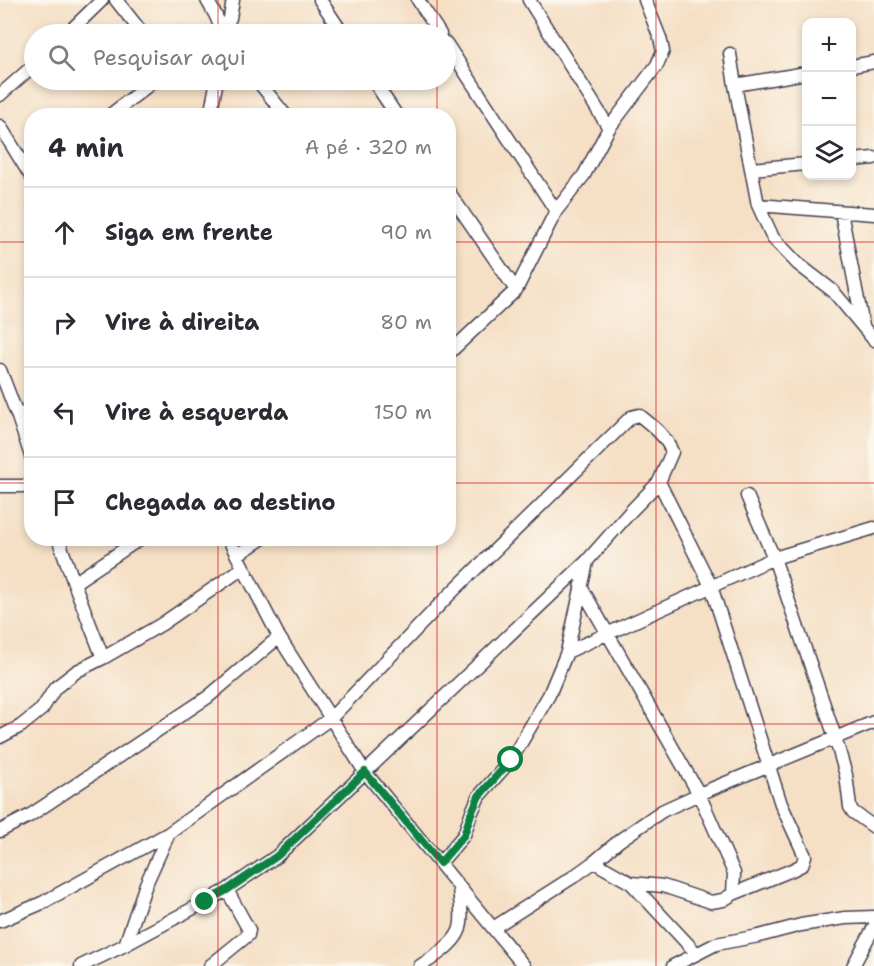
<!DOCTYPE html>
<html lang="pt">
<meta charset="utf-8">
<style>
:root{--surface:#fff;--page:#f2f2f3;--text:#2b2b33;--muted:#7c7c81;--line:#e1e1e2}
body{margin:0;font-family:"Shantell Sans",sans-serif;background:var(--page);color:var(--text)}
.controls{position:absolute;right:18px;top:18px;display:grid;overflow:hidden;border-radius:12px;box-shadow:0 3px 9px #0003}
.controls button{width:54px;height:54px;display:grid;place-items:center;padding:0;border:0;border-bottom:2px solid var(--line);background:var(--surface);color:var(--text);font:30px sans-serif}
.stop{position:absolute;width:18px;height:18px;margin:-14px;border:4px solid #0b8043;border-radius:50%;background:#fff}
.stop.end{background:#0b8043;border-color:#fff;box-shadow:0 2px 6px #0008}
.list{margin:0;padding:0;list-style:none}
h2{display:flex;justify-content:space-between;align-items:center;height:78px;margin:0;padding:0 24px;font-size:26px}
h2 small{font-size:20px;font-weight:400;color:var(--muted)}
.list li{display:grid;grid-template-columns:39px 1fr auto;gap:18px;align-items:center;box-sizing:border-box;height:90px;padding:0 24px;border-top:2px solid var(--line)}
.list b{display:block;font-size:22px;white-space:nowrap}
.list em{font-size:20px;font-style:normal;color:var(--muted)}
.icon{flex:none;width:33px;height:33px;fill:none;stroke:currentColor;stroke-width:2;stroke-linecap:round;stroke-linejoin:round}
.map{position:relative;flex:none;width:874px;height:966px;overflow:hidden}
.search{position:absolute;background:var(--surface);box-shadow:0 3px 9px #0003;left:24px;top:24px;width:432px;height:66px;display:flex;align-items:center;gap:15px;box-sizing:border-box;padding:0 21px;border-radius:33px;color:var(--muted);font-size:22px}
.panel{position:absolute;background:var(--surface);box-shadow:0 3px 9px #0003;left:24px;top:108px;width:432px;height:438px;border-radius:24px}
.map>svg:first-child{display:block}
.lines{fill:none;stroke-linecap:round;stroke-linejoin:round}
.minor-casing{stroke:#423e50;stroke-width:15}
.minor{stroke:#fff;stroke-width:12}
.route{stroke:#0b8043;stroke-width:8}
.grid{fill:none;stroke:#d62828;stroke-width:1.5;stroke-opacity:0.55}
</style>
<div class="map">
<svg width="874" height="966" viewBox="0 0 874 966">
<rect width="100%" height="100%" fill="#fbf7ec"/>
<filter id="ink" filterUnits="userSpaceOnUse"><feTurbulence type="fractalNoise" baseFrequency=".0167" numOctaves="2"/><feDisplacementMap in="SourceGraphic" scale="12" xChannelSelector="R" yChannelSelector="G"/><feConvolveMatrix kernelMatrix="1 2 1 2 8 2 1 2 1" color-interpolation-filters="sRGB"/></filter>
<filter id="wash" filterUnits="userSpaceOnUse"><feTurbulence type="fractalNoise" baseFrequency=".008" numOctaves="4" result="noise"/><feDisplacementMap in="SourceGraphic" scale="24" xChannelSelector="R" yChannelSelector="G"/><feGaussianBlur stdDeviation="1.35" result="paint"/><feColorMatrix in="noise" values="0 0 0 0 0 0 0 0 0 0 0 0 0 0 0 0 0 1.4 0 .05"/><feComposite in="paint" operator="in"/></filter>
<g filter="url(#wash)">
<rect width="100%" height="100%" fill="#f5dfc5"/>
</g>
<g filter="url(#ink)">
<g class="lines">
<!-- minor casing -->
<g class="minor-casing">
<path id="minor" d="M116,0l27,34
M207,0l9,16 7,18
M320,0l23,34
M418,0l22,34
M529,0l80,128
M223,33l7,-15 3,-18
M67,34l35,-34
M446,43l110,168
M730,54l5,31 23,120 15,33 25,26 35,27 41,49
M852,66l22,-4
M257,80l29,36
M373,80l24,36
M735,85l71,-12
M0,95l34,-30
M109,116l46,-36
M210,116l7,-36
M0,126l32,52
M852,160l22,-2
M751,169l55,-5
M448,191l68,99
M758,205l116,9
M841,212l22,114
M448,354l68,-64 40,-79 28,-36 25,-47 48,-63 6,-14 -3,-13 -15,-38
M0,370l18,47 14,42
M18,417l14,-9
M0,486h32
M747,496l27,62 61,179 11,38 4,32 3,5 21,15
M58,538l16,45 29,75
M228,538l51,99 86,135 159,194
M237,555l26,-17
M74,583l67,-45
M581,587l118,207 35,79 -1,21
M567,652l207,-94 100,-30
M0,737l21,-11 21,-17 13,-21 22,-17 26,-13 59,-34 81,-56
M0,831l29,-15 179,-119 71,-60
M594,862l37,21 66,71
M440,863l24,-28 7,-21 8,-18 32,-36 38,-65 18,-43 20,-90
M631,883l32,3 48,16 12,-2 10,-6 59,-24 10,-5 3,-9 -24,-52 -70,-218 -52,-104
M0,921l42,-18 127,-70 162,-115 116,-121 184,-180 8,-2c14,11 27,21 33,37l-13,30 -28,29 -44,50 -310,295 -50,34 -102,55 -44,21
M493,928l80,-51 21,-15 26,-22 42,-29 37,-17 175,-72
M125,945l21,-61 23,-51
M210,966l38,-31 1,-5 -22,-40
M420,966c12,-7 34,-22 39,-35 5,-12 1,-30 0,-43
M673,966l43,-22 43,-8 42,-11 44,-7 29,-1
M853,966l21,-39"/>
</g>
<!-- minor -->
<use href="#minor" class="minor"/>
</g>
</g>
<g class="lines" filter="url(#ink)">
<!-- route -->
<path class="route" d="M205,902l22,-12 50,-34 88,-84 75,91 24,-28 7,-21 8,-18 32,-36"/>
</g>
<!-- grid -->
<path class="grid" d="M218,0v34M437,0v34M656,0v966M218,80v36M437,80v36M0,242h32M448,242h426M0,483h32M448,483h426M218,538v428M437,538v428M0,724h874"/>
</svg>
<div class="controls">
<button>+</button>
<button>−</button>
<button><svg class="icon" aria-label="layers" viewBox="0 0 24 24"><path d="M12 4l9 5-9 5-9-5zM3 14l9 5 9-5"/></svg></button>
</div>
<div class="stop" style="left:511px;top:760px"></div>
<div class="stop end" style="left:205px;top:902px"></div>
<div class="search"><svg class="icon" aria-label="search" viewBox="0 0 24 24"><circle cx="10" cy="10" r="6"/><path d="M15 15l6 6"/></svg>Pesquisar aqui</div>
<section class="panel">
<h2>4 min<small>A pé · 320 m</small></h2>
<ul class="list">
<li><svg class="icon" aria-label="ahead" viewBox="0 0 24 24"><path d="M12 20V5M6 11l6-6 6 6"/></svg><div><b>Siga em frente</b></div><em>90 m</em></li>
<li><svg class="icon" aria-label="right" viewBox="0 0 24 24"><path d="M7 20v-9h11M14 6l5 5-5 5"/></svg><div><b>Vire à direita</b></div><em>80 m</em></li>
<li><svg class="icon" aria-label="left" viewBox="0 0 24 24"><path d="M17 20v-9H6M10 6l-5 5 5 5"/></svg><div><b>Vire à esquerda</b></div><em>150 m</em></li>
<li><svg class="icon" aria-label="arrive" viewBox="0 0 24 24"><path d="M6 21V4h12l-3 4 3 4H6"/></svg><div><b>Chegada ao destino</b></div></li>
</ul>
</section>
</div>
